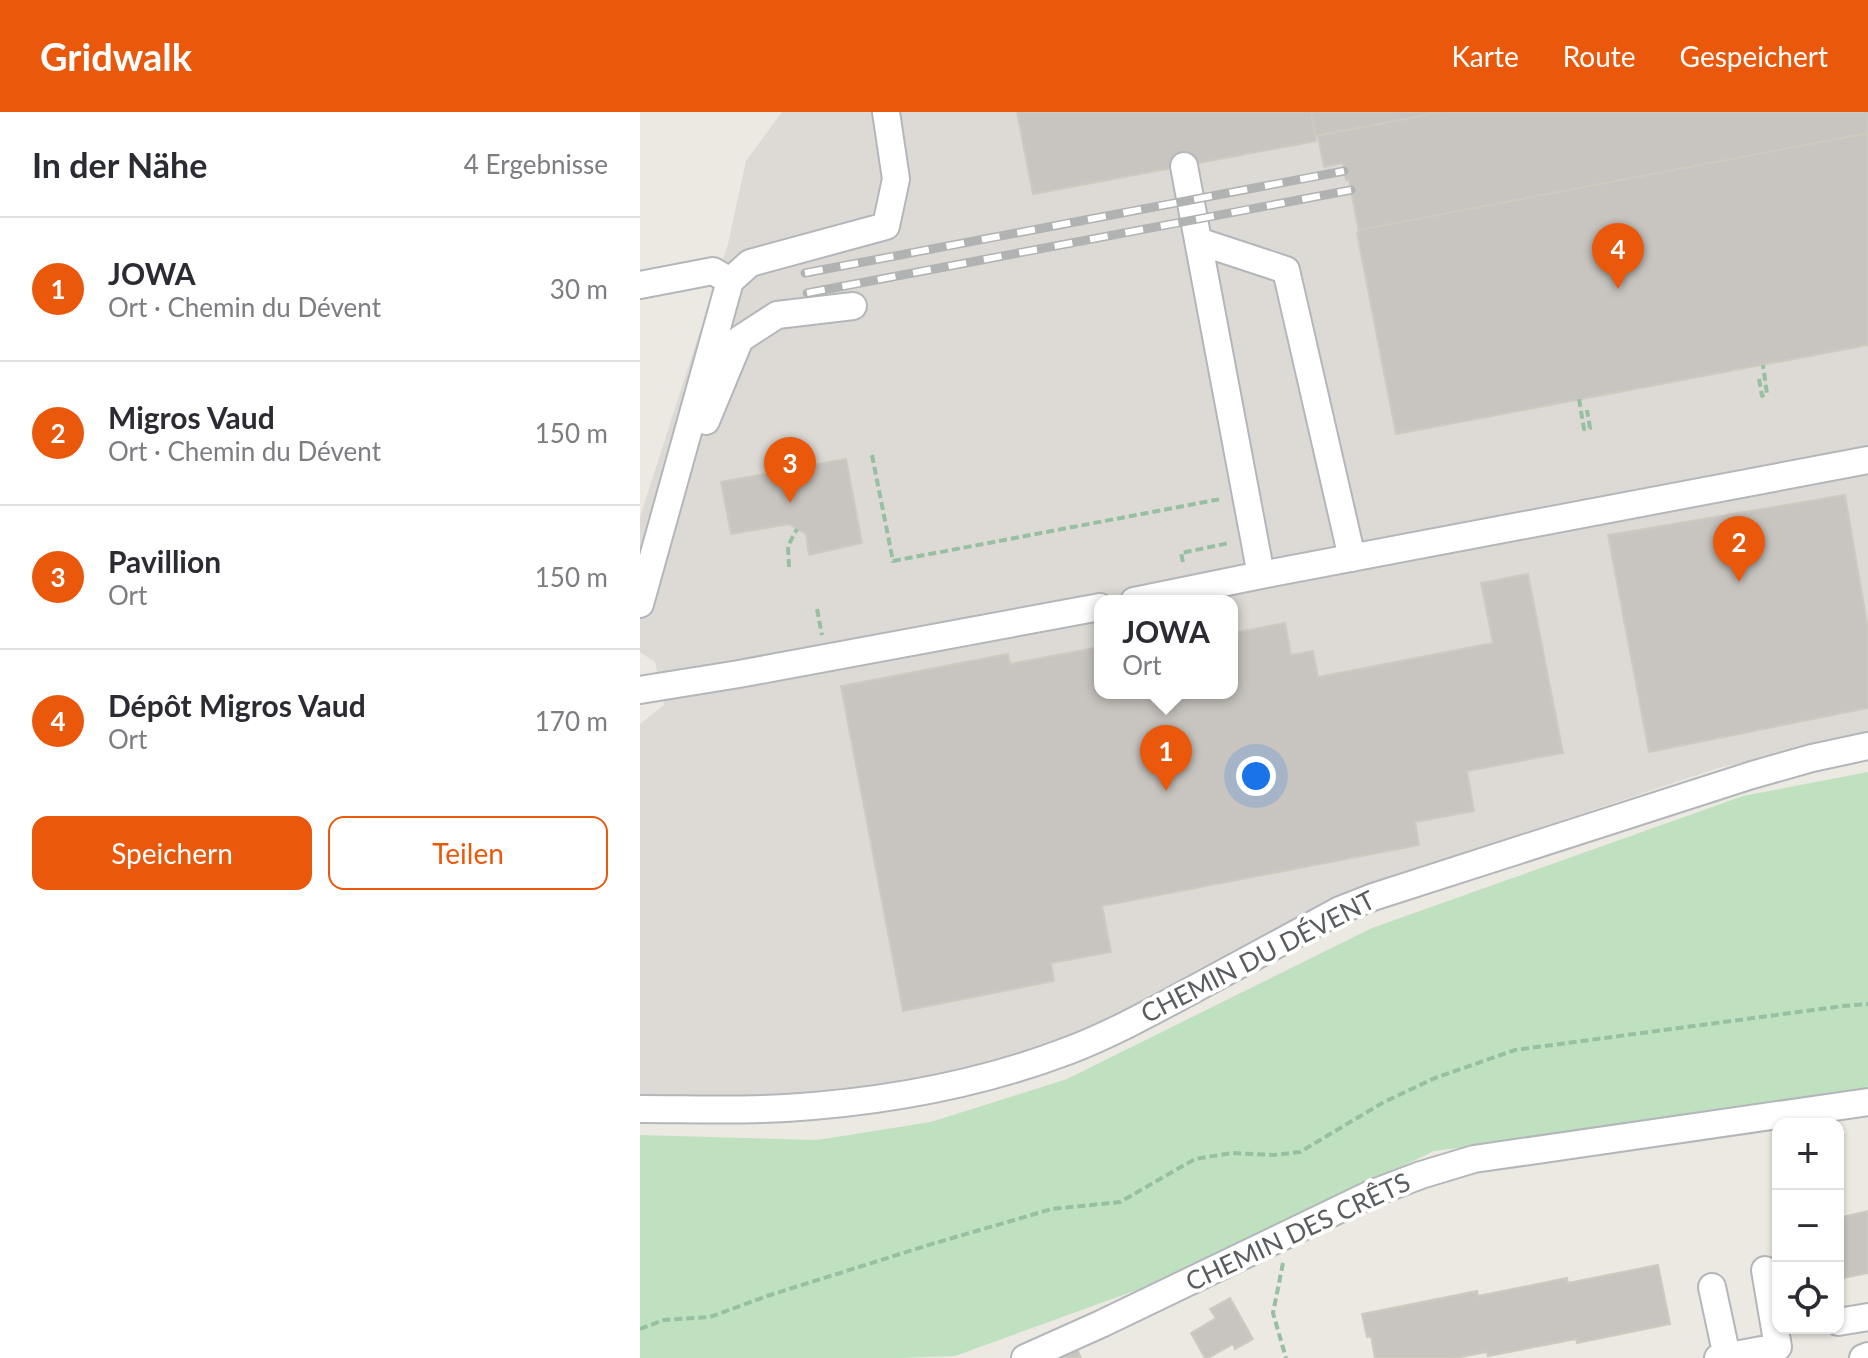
<!DOCTYPE html>
<html lang="de">
<meta charset="utf-8">
<style>
:root{--surface:#fff;--page:#f7f7f7;--text:#2b2b33;--muted:#7c7c81;--line:#e1e1e2;--accent:#ea580c}
body{margin:0;font-family:Lato,sans-serif;background:var(--page);color:var(--text)}
.controls{position:absolute;right:24px;bottom:24px;display:grid;overflow:hidden;border-radius:16px;box-shadow:0 2px 6px #0004}
.controls button{width:72px;height:72px;display:grid;place-items:center;padding:0;border:0;border-bottom:2px solid var(--line);background:var(--surface);color:var(--text);font:40px sans-serif}
.you{position:absolute;left:616px;top:664px;width:28px;height:28px;margin:-20px;border:6px solid #fff;border-radius:50%;background:#1a73e8;box-shadow:0 0 0 12px #1a73e833}
.badge{display:grid;place-items:center;width:52px;height:52px;border-radius:50%;background:var(--accent);color:#fff;font-size:26px;font-weight:700}
.pin{position:absolute;translate:-50% -66px;filter:drop-shadow(0 2px 4px #0008)}
.pin::after{content:'';position:absolute;top:42px;width:28px;height:24px;background:inherit;clip-path:polygon(0 0,100% 0,50% 100%)}
.popup{position:absolute;left:454px;top:483px;width:144px;height:104px;box-sizing:border-box;display:grid;place-content:center;border-radius:16px;background:var(--surface);filter:drop-shadow(0 2px 6px #0005);font-size:26px;white-space:nowrap;color:var(--muted)}
.popup b{font-size:30px;color:var(--text)}
.popup::after{content:'';position:absolute;left:50%;top:100%;margin-left:-16px;border:16px solid transparent;border-top-color:var(--surface)}
.list{margin:0;padding:0;list-style:none}
h2{display:flex;justify-content:space-between;align-items:center;height:104px;margin:0;padding:0 32px;font-size:34px}
h2 small{font-size:26px;font-weight:400;color:var(--muted)}
.list li{display:grid;grid-template-columns:52px 1fr auto;gap:24px;align-items:center;box-sizing:border-box;height:144px;padding:0 32px;border-top:2px solid var(--line)}
.list b{display:block;font-size:30px;white-space:nowrap}
.list p{margin:0;font-size:26px;white-space:nowrap;color:var(--muted)}
.list em{font-size:26px;font-style:normal;color:var(--muted)}
.actions{display:flex;gap:16px;padding:24px 32px}
.actions a{flex:1;padding:18px 0;border:2px solid var(--accent);border-radius:16px;text-align:center;font-size:28px;color:var(--accent)}
.actions .main{background:var(--accent);color:#fff}
.icon{flex:none;width:44px;height:44px;fill:none;stroke:currentColor;stroke-width:2;stroke-linecap:round;stroke-linejoin:round}
.map{position:relative;flex:none;width:1228px;height:1246px;overflow:hidden}
header{display:flex;align-items:center;gap:48px;box-sizing:border-box;height:112px;padding:0 40px;background:var(--accent);color:#fff}
header strong{font-size:38px}
nav{display:flex;gap:44px;margin-inline-start:auto;font-size:28px}
main{display:flex}
aside{flex:1;background:var(--surface)}
.map>svg:first-child{display:block}
.industrial{fill:#dddad5;fill-rule:evenodd}
.green{fill:#bfe1bf}
.building{fill:#c8c5c0;stroke:#cfcac0;stroke-width:2}
.lines{fill:none;stroke-linecap:round;stroke-linejoin:round}
.minor-casing{stroke:#b3b6ba;stroke-width:30}
.path{stroke:#97bfa2;stroke-width:4;stroke-dasharray:8 4;stroke-linecap:butt}
.minor{stroke:#fff;stroke-width:26}
.rail-casing{stroke:#b1b2b2;stroke-width:9}
.rail{stroke:#fff;stroke-width:6;stroke-dasharray:18;stroke-linecap:butt}
.labels{text-anchor:middle;stroke-width:8;stroke-linejoin:round;paint-order:stroke}
.street-label{font-size:26px;fill:#595d60;stroke:#fff}
</style>
<header>
<strong>Gridwalk</strong>
<nav><a>Karte</a><a>Route</a><a>Gespeichert</a></nav>
</header>
<main>
<aside>
<h2>In der Nähe<small>4 Ergebnisse</small></h2>
<ul class="list">
<li><span class="badge">1</span><div><b>JOWA</b><p>Ort · Chemin du Dévent</p></div><em>30 m</em></li>
<li><span class="badge">2</span><div><b>Migros Vaud</b><p>Ort · Chemin du Dévent</p></div><em>150 m</em></li>
<li><span class="badge">3</span><div><b>Pavillion</b><p>Ort</p></div><em>150 m</em></li>
<li><span class="badge">4</span><div><b>Dépôt Migros Vaud</b><p>Ort</p></div><em>170 m</em></li>
</ul>
<div class="actions"><a class="main">Speichern</a><a>Teilen</a></div>
</aside>
<div class="map">
<svg width="1228" height="1246" viewBox="0 0 1228 1246">
<rect width="100%" height="100%" fill="#ebe9e1"/>
<!-- industrial -->
<path class="industrial" d="M142,0h1086v621l-150,35 -364,122 -40,20 -152,83 -119,54 -125,35 -98,12 -180,5v-375l24,-19 -9,-43 -15,-10v-135l88,-273 18,-83zM460,489h132v92h-132z"/>
<!-- green -->
<path class="green" d="M1228,660v322l-23,4 -411,53 -264,127 -215,78 -54,2h-261v-223l177,5 114,-18 136,-43 305,-151 371,-132z"/>
<!-- building -->
<path class="building" d="M377,0h851v233l-472,89 -39,-201 2,-1 -10,-52h-3l-3,-17 -19,4 -6,-31h-3l1,5 -283,53z
M377,0h294l5,29 -283,53z
M671,0h132l-128,24z
M1228,21v212l-472,89 -39,-201 2,-1v-2z
M206,347l16,84 -53,12 -3,-21 -17,-10 -58,10 -10,-52z
M1205,383l23,134v79l-219,44 -41,-217z
M888,462l35,179 -96,18 7,40 -59,11 4,23 -317,61 9,46 -60,11 3,18 -151,30 -62,-325 167,-32 2,10 90,-17v46h132v-60l53,-10 6,32 22,-4 5,26 175,-34 -12,-60z
M1228,1099v62l-30,6v-61z
M1018,1153l12,59 -93,19 -1,-4 -88,17 -1,-4 -32,6h-80l-4,-22 -4,1 -5,-23 115,-23 1,5 89,-18 1,5z
M590,1186l23,41 -18,10 -2,-5 -25,14h-3l-14,-25 25,-15 -6,-9z
M436,1235l5,11h-27z"/>
<g class="lines">
<!-- minor casing -->
<g class="minor-casing">
<path id="minor" d="M544,54l77,409
M558,129l88,29 66,288
M0,173l73,-14 17,10
M66,309l34,-82 37,-24 76,-9
M494,489l127,-26 607,-115
M0,492l90,-323 20,-18 136,-37 10,-47 -10,-67
M0,578l99,-16 361,-67
M0,997c48,0 97,2 146,-1 97,-6 193,-23 284,-58 44,-17 85,-40 126,-62 48,-26 96,-52 144,-78l33,-13 379,-122 60,-17 56,-12
M1072,1175l15,70
M1198,1210l30,-5
M385,1246l76,-34 270,-130 50,-19 53,-16 394,-57
M1078,1246l60,-11 -13,-77
M1223,1246l5,-2"/>
</g>
<!-- path -->
<path class="path" d="M1119,267l3,17 5,-2 -4,-29
M939,287l5,30 6,-1 -3,-18
M232,343l21,106 328,-62
M543,450l-2,-9 48,-10
M149,455l-1,-21 9,-17
M177,497l5,26
M643,1151l-10,50 13,45
M0,1217l24,-9 46,-3 57,-21 168,-53 117,-34 68,-7 75,-43 37,-6 42,2 26,-3 84,-50 51,-24 80,-28 328,-44 25,-2"/>
<!-- minor -->
<use href="#minor" class="minor"/>
<!-- rail casing -->
<g class="rail-casing">
<path id="rail" d="M165,161l539,-102
M167,181l544,-103"/>
</g>
<!-- rail -->
<use href="#rail" class="rail"/>
</g>
<g class="labels">
<!-- street labels -->
<g class="street-label">
<text transform="translate(618 845) rotate(-27)" y="9">CHEMIN DU DÉVENT</text>
<text transform="translate(658 1120) rotate(-25)" y="9">CHEMIN DES CRÊTS</text>
</g>
</g>
</svg>
<div class="controls">
<button>+</button>
<button>−</button>
<button><svg class="icon" aria-label="locate" viewBox="0 0 24 24"><circle cx="12" cy="12" r="6"/><path d="M12 2v4M12 18v4M2 12h4M18 12h4"/></svg></button>
</div>
<div class="you"></div>
<div class="pin badge" style="left:526px;top:679px">1</div>
<div class="popup"><b>JOWA</b>Ort</div>
<div class="pin badge" style="left:1099px;top:470px">2</div>
<div class="pin badge" style="left:150px;top:391px">3</div>
<div class="pin badge" style="left:978px;top:177px">4</div>
</div>
</main>
